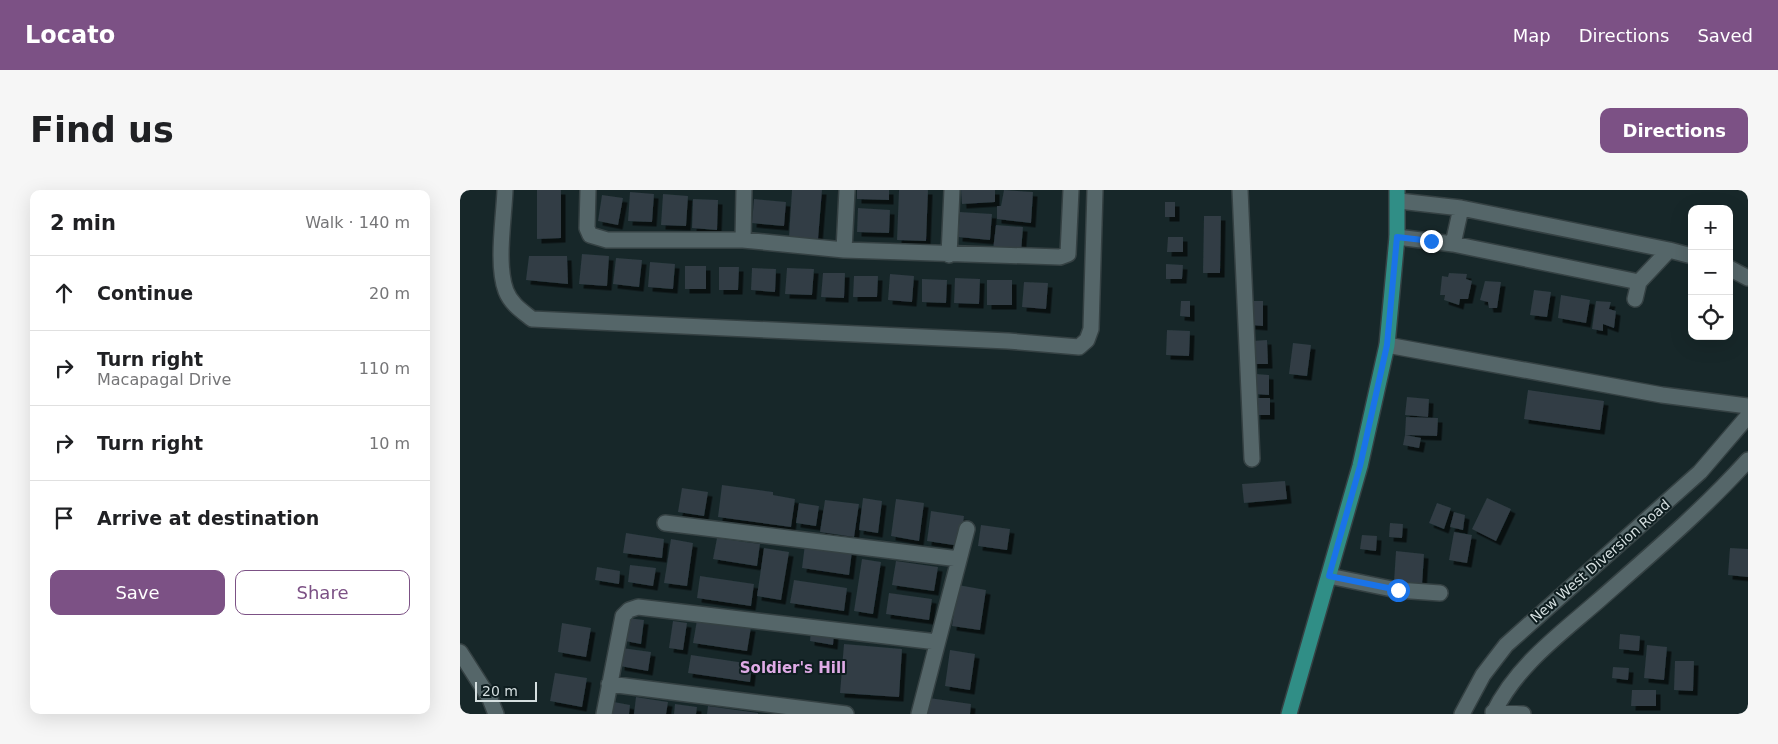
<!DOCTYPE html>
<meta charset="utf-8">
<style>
:root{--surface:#fff;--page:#f6f6f6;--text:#202124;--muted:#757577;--line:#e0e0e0;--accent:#7c5185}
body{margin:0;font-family:"DejaVu Sans",sans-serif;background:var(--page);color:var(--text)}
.controls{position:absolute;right:15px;top:15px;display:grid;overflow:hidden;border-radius:10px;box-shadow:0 5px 20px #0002}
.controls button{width:45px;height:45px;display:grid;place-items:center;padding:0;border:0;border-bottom:1px solid var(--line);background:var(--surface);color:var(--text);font:25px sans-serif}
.scale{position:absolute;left:15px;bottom:12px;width:62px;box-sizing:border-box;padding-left:5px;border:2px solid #d5dfe0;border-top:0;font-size:14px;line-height:18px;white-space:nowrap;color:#d5dfe0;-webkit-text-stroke:4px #0e1d1f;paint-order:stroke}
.stop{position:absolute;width:15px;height:15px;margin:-11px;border:4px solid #1a73e8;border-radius:50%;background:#fff}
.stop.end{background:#1a73e8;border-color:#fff;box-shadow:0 1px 5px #0008}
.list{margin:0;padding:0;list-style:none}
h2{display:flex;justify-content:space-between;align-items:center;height:65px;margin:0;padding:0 20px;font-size:21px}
h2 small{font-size:16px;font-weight:400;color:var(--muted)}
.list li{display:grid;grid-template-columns:32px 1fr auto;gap:15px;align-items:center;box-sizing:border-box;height:75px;padding:0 20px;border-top:1px solid var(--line)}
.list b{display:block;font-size:19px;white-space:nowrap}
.list p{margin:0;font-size:16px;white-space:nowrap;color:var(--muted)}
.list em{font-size:16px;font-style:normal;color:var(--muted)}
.actions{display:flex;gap:10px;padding:15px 20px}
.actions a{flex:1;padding:11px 0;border:1px solid var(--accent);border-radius:10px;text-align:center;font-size:18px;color:var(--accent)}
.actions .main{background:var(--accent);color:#fff}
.icon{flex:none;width:28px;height:28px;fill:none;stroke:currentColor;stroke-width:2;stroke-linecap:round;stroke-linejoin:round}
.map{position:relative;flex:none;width:1288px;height:524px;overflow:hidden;border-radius:10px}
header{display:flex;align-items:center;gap:30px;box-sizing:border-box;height:70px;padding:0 25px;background:var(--accent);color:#fff}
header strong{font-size:24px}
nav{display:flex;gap:28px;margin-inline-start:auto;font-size:18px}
.intro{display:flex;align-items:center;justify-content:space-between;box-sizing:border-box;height:120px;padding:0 30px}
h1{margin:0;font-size:35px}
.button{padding:12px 22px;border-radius:10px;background:var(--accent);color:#fff;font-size:18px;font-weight:700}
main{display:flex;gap:30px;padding:0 30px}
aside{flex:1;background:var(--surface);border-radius:10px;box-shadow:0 5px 20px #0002}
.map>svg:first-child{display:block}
.building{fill:#303d44;filter:url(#shadow)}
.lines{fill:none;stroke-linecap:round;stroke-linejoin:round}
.minor-casing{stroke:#354143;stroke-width:18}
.major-casing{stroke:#354143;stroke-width:18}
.minor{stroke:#556669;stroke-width:15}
.major{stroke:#308e86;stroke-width:15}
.route{stroke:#1a73e8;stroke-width:6}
.labels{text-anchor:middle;stroke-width:4;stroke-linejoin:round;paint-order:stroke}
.street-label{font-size:14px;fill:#d5dfe0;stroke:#0e1d1f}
.neighbourhood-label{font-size:15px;font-weight:bold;fill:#dfabe6;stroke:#0e1d1f}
</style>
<header>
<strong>Locato</strong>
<nav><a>Map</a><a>Directions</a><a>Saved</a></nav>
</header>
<div class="intro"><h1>Find us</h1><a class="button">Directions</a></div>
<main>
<aside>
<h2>2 min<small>Walk · 140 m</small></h2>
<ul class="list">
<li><svg class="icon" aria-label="ahead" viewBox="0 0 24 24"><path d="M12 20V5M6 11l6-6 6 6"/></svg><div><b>Continue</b></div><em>20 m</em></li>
<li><svg class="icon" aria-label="right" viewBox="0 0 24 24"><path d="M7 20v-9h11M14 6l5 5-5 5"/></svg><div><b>Turn right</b><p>Macapagal Drive</p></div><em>110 m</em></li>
<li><svg class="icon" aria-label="right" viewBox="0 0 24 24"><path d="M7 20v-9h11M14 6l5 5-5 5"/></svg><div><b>Turn right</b></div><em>10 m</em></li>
<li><svg class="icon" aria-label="arrive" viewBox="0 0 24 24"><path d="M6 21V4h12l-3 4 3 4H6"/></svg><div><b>Arrive at destination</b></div></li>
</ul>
<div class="actions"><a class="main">Save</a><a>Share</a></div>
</aside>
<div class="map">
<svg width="1288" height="524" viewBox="0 0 1288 524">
<defs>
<filter id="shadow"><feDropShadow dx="4.5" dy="4.5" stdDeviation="0" flood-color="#0009"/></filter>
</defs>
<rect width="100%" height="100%" fill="#172729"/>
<!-- building -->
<path class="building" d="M77,0h24v48l-24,1z
M332,0h30l-4,49 -29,-2z
M397,0h32v10l-32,-1z
M439,0h29l-2,51 -29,-1z
M501,0h34v12l-33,2z
M544,0l29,2 -2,31 -34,-4v-13h4z
M170,2l24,2 -2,28 -24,-1z
M203,4l25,2 -2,30 -25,-1z
M142,5l21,3 -5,27 -20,-4z
M233,9l25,1 -1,30 -25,-2z
M294,9l32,3 -2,24 -32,-3z
M705,12h10v15h-10z
M398,18l32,2 -1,23 -32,-1z
M500,22l32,2 -2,26 -32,-3z
M744,26h17l-1,57h-17z
M536,35l27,2 -2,25 -28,-2z
M708,47h15v15h-16z
M122,64l27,2 -2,30 -28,-2z
M69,66h38l1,28 -42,-4z
M156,68l26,2 -3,27 -26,-3z
M190,72l25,2 -2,25 -25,-2z
M706,74l17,1 -1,14h-16z
M225,76h21v23h-21z
M259,77h20l-1,23h-19z
M292,78l24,1 -1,23 -24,-2z
M327,78l27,1 -2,26 -27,-1z
M363,83h22l-1,25 -23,-1z
M989,83l18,1 -1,5 6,2 -4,18h-8l-1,6 -15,-5 1,-5h-5l2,-19 6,1z
M430,84l24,2 -2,26 -24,-2z
M394,86h24l-1,21h-24z
M495,88l25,1 -1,25 -25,-1z
M462,89l25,1 -1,23 -24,-1z
M527,90h25v25h-25z
M1025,91l16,1 -4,26h-8l-1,-6 -8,-2z
M564,92l24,1 -2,26 -24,-2z
M1074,100l17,2 -4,25 -17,-2z
M1101,105l29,5 -4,23 -28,-5z
M721,111h9v16l-10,-1z
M791,111h12v25l-12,-1z
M1136,111l15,1 -2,7 7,2 -2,17 -11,-4v7l-11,-2z
M707,140l23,1 -1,25 -23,-1z
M807,150l1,24h-15l-1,-23z
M833,153l18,2 -4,31 -18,-2z
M796,184l13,1v20l-14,-1z
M1068,200l76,11 -4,29 -76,-11z
M947,207l22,2 -1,18 -23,-2z
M796,208h14v17h-14z
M946,227l32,1 -1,18 -32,-1z
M945,245l16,3 -2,10 -16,-3z
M825,291l2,18 -43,4 -2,-19z
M262,295l51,7v3l22,4 -4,28 -73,-10z
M222,298l26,4 -4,24 -26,-4z
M403,308l19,3 -4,32 -19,-3z
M1027,308l24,11 -15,32 -24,-12z
M436,309l28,4 -5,38 -28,-5z
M365,310l34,4 -5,33 -34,-5z
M339,313l20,3 -3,20 -20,-3z
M977,313l14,5 -7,21 -15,-6z
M471,321l33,5 -4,30 -33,-5z
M994,322l11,3 -2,15 -13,-3z
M930,333l13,1 -1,14 -13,-1z
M521,335l29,4 -3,21 -29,-4z
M994,342l18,3 -5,28 -18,-3z
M166,343l38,6 -2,19 -39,-5z
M902,345l15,1 -1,15 -16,-2z
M257,348l43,6 -3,22 -44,-7z
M211,349l22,4 -6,43 -23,-3z
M345,354l47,7 -3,24 -47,-7z
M304,358l25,4 -8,48 -24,-4z
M1270,358l18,1v28l-20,-2z
M936,361l28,3 -2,31 -28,-3z
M402,369l19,3 -8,52 -19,-3z
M436,371l42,6 -4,24 -42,-6z
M170,375l26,3 -3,18 -25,-4z
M137,377l23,4 -1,13 -24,-4z
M240,386l54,8 -3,22 -54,-8z
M334,390l53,8 -3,23 -54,-8z
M498,395l28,5 -6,40 -28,-4z
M429,403l43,6 -3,21 -43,-6z
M168,428l16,2 -3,24 -16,-3z
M237,430l54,7 -4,24 -54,-8z
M213,431l14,2 -4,27 -14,-2z
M102,433l29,5 -5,29 -28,-5z
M351,440l23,3 -1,12 -23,-4z
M1160,444l20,2 -1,15 -20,-2z
M384,454l58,5 -3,48 -59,-4z
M1187,455l20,2 -3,33 -20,-2z
M162,458l29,4 -3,19 -28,-5z
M490,460l25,4 -5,36 -25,-4z
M231,465l61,9 -2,18 -62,-9z
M1215,471h19l-1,30 -19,-1z
M1153,477l16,1 -1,12 -16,-2z
M95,483l32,5 -5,29 -32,-6z
M1172,500h24v16h-25z
M176,507l32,5 -2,12h-32z
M469,508l42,6 -1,10h-43z
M154,512l16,3 -1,9h-17z
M215,514l22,3 -1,7h-22z
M248,516l50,7v1h-51z"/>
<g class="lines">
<!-- minor casing -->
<g class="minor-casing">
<path id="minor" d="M45,0c-1,28 -9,75 1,101 5,13 16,20 26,28l476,22 71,6 8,-7 4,-11 4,-139
M128,0l-1,38 3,7 17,5h136l101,10 216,7 8,-3 3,-64
M780,0l12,269
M939,11l62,7 208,42 23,6
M937,47l56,7 186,38
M283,50l1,-50
M993,54l8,-36
M384,60l3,-60
M489,65l3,-65
M1269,78l19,10
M1175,109l4,-17 30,-32
M927,155l275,50 86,11
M205,333l294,36
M869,386l68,14 43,3
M0,462l30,47 6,15
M149,494l237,30
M1033,522l30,2
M144,524l19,-98 6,-6 9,-3 299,35
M459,524l48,-185
M1002,524l21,-39 23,-30 194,-173 48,-56
M1033,524c23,-48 66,-79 105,-113 52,-46 104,-90 150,-141"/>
</g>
<!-- major casing -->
<g class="major-casing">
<path id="major" d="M829,524l71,-248 27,-121 10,-108v-47"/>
</g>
<!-- minor -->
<use href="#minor" class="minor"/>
<!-- major -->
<use href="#major" class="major"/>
</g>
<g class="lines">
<!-- route -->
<path class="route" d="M938,400l-69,-14 31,-110 27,-121 10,-108 34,4"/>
</g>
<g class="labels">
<!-- street labels -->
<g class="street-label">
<text transform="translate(1140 371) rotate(-41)" y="5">New West Diversion Road</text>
</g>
<!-- neighbourhood labels -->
<g class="neighbourhood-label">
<text x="333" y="483">Soldier's Hill</text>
</g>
</g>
</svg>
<div class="controls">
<button>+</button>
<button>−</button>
<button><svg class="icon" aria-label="locate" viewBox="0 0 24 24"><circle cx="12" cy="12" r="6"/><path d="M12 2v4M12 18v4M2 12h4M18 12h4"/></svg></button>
</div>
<div class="scale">20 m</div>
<div class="stop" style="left:938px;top:400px"></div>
<div class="stop end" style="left:971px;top:51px"></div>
</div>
</main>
